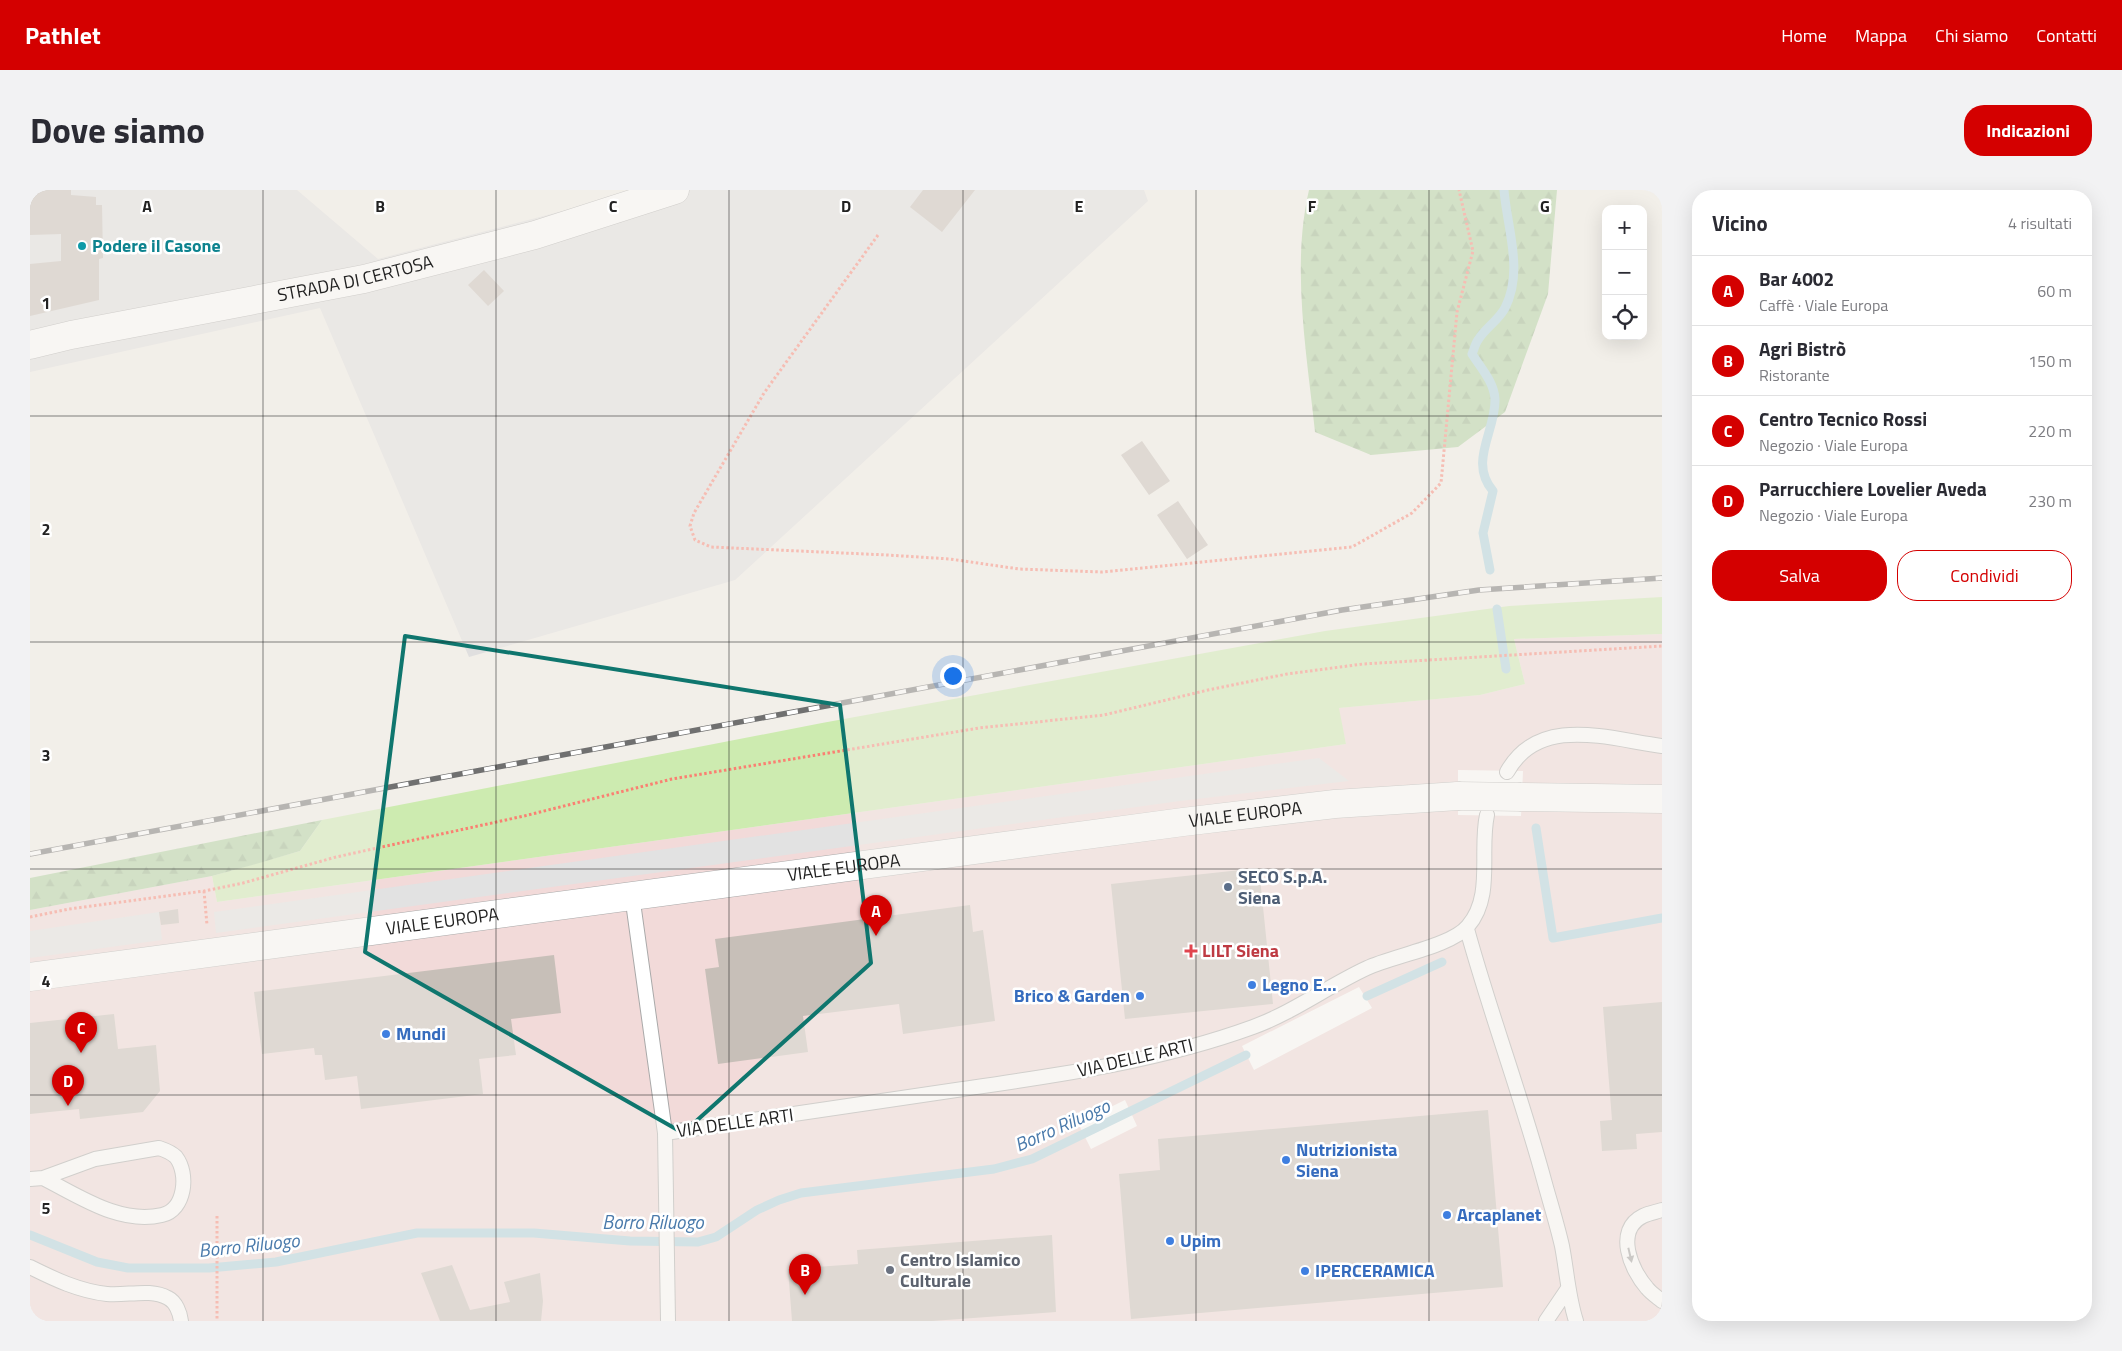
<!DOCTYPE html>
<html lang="it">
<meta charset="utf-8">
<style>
:root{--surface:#fff;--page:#f2f2f3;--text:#2b2b33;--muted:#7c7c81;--line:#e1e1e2;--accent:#d40000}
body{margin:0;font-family:"Titillium Web",sans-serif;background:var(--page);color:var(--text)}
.controls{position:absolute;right:15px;top:15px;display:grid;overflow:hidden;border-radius:10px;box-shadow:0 5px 20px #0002}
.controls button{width:45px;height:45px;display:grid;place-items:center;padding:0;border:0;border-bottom:1px solid var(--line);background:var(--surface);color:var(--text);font:25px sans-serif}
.you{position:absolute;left:922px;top:485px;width:18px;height:18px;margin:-12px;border:4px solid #fff;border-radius:50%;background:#1a73e8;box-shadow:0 0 0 8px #1a73e833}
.badge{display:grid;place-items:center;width:32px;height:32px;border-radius:50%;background:var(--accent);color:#fff;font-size:16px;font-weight:700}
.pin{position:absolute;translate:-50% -41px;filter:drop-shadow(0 1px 2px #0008)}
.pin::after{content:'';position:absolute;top:26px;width:18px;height:15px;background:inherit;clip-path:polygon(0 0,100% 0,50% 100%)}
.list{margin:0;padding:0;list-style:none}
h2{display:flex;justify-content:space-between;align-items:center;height:65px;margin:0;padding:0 20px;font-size:21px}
h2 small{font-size:16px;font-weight:400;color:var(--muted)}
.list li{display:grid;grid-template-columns:32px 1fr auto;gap:15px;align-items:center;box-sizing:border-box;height:70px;padding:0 20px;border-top:1px solid var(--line)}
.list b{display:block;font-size:19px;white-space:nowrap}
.list p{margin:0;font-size:16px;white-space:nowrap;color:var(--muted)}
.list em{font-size:16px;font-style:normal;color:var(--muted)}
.actions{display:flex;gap:10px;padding:15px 20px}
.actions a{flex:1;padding:11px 0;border:1px solid var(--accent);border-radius:20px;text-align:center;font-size:18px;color:var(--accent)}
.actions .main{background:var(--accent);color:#fff}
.icon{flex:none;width:28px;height:28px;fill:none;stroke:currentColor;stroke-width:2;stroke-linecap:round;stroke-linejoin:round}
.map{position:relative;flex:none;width:1632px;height:1131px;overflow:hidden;border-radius:20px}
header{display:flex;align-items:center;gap:30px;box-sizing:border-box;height:70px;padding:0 25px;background:var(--accent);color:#fff}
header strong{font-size:24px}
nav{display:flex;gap:28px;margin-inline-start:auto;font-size:18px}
.intro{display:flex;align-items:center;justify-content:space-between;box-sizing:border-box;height:120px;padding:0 30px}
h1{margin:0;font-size:35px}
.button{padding:12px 22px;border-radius:20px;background:var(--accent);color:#fff;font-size:18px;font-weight:700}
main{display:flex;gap:30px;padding:0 30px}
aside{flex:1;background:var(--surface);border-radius:20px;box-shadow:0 5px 20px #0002}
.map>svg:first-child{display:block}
.residential{fill:#e0dfdf}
.commercial{fill:#f2dad9}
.grass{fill:#cdebb0}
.forest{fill:url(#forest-firs)}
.parking{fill:#e2e2e2}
.pier{fill:#fff}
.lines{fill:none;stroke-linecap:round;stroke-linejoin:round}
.stream{stroke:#aad3df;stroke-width:9}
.building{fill:#c7bfb8}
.service-casing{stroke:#a9a9a9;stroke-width:16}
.minor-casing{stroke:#a9a9a9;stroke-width:29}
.path{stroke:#fa8072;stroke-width:3;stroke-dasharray:2.5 2.5;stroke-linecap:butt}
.service{stroke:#fff;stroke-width:14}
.minor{stroke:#fff;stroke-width:28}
.rail-casing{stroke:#707070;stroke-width:5.5}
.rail{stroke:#fff;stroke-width:4;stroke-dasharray:11;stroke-linecap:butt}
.minor-bridge-casing{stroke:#a9a9a9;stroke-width:29;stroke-linecap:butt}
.minor-bridge{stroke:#fff;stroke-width:28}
.oneway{fill:#9c9c9c}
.marked{fill:none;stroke:#0f766e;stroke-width:4;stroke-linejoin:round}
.grid{fill:none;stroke:#222;stroke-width:1;stroke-opacity:0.55}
.culture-dot{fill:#0f9aa8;stroke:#fff;stroke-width:2}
.service-dot{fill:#5c6f8a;stroke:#fff;stroke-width:2}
.health-dot{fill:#e0444e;stroke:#fff;stroke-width:2}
.shop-dot{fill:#3f7fe0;stroke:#fff;stroke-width:2}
.worship-dot{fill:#6b7280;stroke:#fff;stroke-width:2}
.labels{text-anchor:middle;stroke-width:5;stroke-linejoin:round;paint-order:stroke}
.culture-label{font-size:18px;font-weight:bold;fill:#0d838f;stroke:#fff;text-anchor:start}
.street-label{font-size:18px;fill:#222;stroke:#fff}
.service-label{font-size:18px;font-weight:bold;fill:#4e5e75;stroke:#fff;text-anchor:start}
.health-label{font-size:18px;font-weight:bold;fill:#be3a42;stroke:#fff;text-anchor:start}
.shop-label{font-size:18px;font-weight:bold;fill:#366cbe;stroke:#fff;text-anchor:start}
.worship-label{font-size:18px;font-weight:bold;fill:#5b616d;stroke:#fff;text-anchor:start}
.water-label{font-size:19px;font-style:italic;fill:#4a7aab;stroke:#fff}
.grid-label{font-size:16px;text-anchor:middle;font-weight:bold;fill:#222;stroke:#fff;stroke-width:5;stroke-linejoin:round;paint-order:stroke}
</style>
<header>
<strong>Pathlet</strong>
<nav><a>Home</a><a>Mappa</a><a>Chi siamo</a><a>Contatti</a></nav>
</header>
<div class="intro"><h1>Dove siamo</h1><a class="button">Indicazioni</a></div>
<main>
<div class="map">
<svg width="1632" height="1131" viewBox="0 0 1632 1131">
<defs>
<pattern id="forest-firs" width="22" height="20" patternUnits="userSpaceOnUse" patternTransform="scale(1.25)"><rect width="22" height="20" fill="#add19e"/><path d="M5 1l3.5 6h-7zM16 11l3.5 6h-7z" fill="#95b388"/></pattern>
</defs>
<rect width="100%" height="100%" fill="#f2efe9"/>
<!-- residential -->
<path class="residential" d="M0,0h267l81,69 265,-69h501l4,11 -413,379 -266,77 -149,-349 -290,64z"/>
<!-- commercial -->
<path class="commercial" d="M1632,444v687h-1632v-411l182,-34 5,26 1129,-158 -8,-36 142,-13 45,-11 -11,-45z"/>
<!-- grass -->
<path class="grass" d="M1632,407v37l-148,5 11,45 -45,11 -141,13 7,36 -1129,158 -5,-26 88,-25 22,-31 500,-97 503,-92 184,-25z"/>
<!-- forest -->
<path class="forest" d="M1279,0h248l-9,104 -43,118 -47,35 -87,8 -56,-23c-8,-77 -24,-165 -6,-242z
M292,630l-22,31 -44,13 -44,12 -182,34v-32z"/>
<!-- parking -->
<path class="parking" d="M1289,568l30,23 -169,20 -964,132 -2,-21z
M129,722l3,28 -132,18v-27z"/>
<!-- pier -->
<path class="pier" d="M1428,580l65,1 -2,45 -63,-1z
M1329,797l13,21 -118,62 -12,-24z
M1095,910l12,26 -46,23 -13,-26z"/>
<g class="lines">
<!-- stream -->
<path class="stream" d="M1460,380l-7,-37 10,-42c-25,-29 3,-60 2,-92 -1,-17 -14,-31 -23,-45 2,-4 3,-10 6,-14 7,-12 20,-19 27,-32 19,-37 2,-80 -1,-118
M1467,419l9,60
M1506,638l17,110 109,-20
M1337,806l75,-34
M0,1045l67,27 31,6h81l67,-6 141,-29h117l96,8 68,1 18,-5 41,-27 22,-10 22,-7 193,-24 38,-10 214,-104"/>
</g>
<!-- building -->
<path class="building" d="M0,0h41v5l25,2v8h6l1,53 -4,1v41l-69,16v-52l31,-3v-27l-31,1z
M893,0h52l-33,42 -32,-25z
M454,80l20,21 -16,15 -20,-21z
M1112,251l28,40 -21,14 -28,-40z
M1148,311l30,44 -21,14 -30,-44z
M1229,678l14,136 -148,15 -14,-135z
M940,715l3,27 10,-2 12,91 -92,13 -4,-30 -96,12 5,36 -90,12 -13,-95 14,-2 -4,-28z
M148,719l1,14 -18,2 -2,-13z
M524,765l7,58 -50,6 5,36 -37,4 4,35 -122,15 -4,-33 -32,4 -3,-25h-7l-1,-7 -52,6 -8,-62z
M1632,812v130l-26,2 1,15 -35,2 -2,-30 12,-1 -9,-113z
M84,824l4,35 38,-4 4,46 -17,21 -63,7 -1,-10 -49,5v-91z
M1458,920l15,177 -372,32 -12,-145 41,-4 -2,-31z
M1022,1045l4,77 -124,9h-140l-4,-52 70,-5 -1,-14z
M422,1075l18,45 40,-8 -6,-20 36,-9 3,28 -2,20h-101l-19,-48z"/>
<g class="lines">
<!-- service casing -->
<g class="service-casing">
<path id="service" d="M1477,582c32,-58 102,-33 155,-26
M602,705l33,238 3,188
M1437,739c23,84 54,166 77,251 6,22 13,44 18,66 5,26 6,50 14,75
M635,943c99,-15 199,-29 298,-44 97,-14 197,-28 290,-62 41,-15 75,-41 114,-59 25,-12 85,-22 101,-42 26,-30 11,-75 19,-111
M0,989l13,-1 52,-19 64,-11c6,2 12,4 17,9 13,17 9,53 -14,58 -42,10 -83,-19 -119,-37
M1632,1020c-6,2 -13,3 -19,6 -29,14 -12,54 4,72 4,5 10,9 15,13
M0,1077c24,12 49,24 77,27 20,2 43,-6 61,4 8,4 12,15 13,23
M1516,1131l21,-31"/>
</g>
<!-- minor casing -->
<g class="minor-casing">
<g id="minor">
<path id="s1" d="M0,155l41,-10 293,-56 171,-44 140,-45"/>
<path d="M1491,607l141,2"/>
<path id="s2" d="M0,787l1153,-155 152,-18 123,-8"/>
</g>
</g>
<!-- path -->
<path class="path" d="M848,45l-114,158 -70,120 -4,13 5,14 16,7 176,8 63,4 69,10 83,3 250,-25 60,-34 29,-30 16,-171 16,-61 -14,-61
M174,701l3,34
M0,727l39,-8 135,-18 39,-8 93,-26 188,-41 148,-37 307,-51 125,-13 104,-25 79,-16 76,-10 299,-18
M187,1026v105"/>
<!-- service -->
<use href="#service" class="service"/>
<!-- minor -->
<use href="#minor" class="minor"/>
<!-- rail casing -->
<g class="rail-casing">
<path id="rail" d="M0,664l1312,-244 137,-20 183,-12"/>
</g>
<!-- rail -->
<use href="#rail" class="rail"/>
<!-- minor-bridge casing -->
<g class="minor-bridge-casing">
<path id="minor-bridge" d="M1428,606l63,1"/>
</g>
<!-- minor-bridge -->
<use href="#minor-bridge" class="minor-bridge"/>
</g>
<!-- one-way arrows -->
<defs><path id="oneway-solid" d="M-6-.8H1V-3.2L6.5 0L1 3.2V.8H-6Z" transform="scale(1.25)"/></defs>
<use class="oneway" href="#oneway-solid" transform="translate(1600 1065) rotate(77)"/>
<!-- marked area -->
<path d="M0 0H1632V1131H0ZM375,446l435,69 31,258 -188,170 -318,-181z" fill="#f2efe9" fill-opacity=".55" fill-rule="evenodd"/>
<path class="marked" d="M375,446l435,69 31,258 -188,170 -318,-181z"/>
<!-- grid -->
<path class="grid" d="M233,0v1131M466,0v1131M699,0v1131M933,0v1131M1166,0v1131M1399,0v1131M0,226h1632M0,452h1632M0,679h1632M0,905h1632"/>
<!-- markers -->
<circle class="culture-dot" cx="52" cy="56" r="5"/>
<circle class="service-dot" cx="1198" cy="697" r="5"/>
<path class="health-dot" d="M1158.5 753.5h5v5h5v5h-5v5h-5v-5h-5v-5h5z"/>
<g class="shop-dot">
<circle cx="1222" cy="795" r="5"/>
<circle cx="1110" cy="806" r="5"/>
<circle cx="356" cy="844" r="5"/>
<circle cx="1256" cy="970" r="5"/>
<circle cx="1417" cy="1025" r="5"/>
<circle cx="1140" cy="1051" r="5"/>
<circle cx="1275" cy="1081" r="5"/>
</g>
<circle class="worship-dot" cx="860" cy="1080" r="5"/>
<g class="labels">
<!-- culture labels -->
<g class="culture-label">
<text x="62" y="62">Podere il Casone</text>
</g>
<!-- street labels -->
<g class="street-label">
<text dy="6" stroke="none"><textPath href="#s1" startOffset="332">STRADA DI CERTOSA</textPath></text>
<text dy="6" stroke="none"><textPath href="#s2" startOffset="1226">VIALE EUROPA</textPath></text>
<text dy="6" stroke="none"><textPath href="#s2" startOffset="821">VIALE EUROPA</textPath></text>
<text dy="6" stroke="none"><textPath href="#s2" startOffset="416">VIALE EUROPA</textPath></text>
<text transform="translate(1105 868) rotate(-13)" y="6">VIA DELLE ARTI</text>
<text transform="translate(705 933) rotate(-8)" y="6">VIA DELLE ARTI</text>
</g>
<!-- service labels -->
<g class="service-label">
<text x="1208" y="693">SECO S.p.A.<tspan x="1208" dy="21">Siena</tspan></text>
</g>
<!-- health labels -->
<g class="health-label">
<text x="1172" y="767">LILT Siena</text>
</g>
<!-- shop labels -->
<g class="shop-label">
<text x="1232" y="801">Legno E...</text>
<text x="1100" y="812" text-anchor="end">Brico &amp; Garden</text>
<text x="366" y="850">Mundi</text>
<text x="1266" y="966">Nutrizionista<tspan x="1266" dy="21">Siena</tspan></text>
<text x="1427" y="1031">Arcaplanet</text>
<text x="1150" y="1057">Upim</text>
<text x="1285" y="1087">IPERCERAMICA</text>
</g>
<!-- worship labels -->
<g class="worship-label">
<text x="870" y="1076">Centro Islamico<tspan x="870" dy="21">Culturale</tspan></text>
</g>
<!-- water labels -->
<g class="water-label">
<text transform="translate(1032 935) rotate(-24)" y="7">Borro Riluogo</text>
<text x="623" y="1039">Borro Riluogo</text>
<text transform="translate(219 1055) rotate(-6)" y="7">Borro Riluogo</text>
</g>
</g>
<g class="grid-label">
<text x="117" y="22">A</text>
<text x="350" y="22">B</text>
<text x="583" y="22">C</text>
<text x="816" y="22">D</text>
<text x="1049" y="22">E</text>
<text x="1282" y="22">F</text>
<text x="1515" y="22">G</text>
<text x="16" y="119">1</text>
<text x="16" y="345">2</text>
<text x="16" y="571">3</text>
<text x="16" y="797">4</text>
<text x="16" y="1024">5</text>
</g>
</svg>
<div class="controls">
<button>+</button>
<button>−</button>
<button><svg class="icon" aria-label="locate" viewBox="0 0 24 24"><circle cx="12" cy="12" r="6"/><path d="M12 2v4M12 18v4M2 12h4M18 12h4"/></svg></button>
</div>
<div class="you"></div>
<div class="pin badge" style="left:846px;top:746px">A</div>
<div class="pin badge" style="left:775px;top:1105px">B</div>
<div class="pin badge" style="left:51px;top:863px">C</div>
<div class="pin badge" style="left:38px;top:916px">D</div>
</div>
<aside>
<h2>Vicino<small>4 risultati</small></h2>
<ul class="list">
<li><span class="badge">A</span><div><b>Bar 4002</b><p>Caffè · Viale Europa</p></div><em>60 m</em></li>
<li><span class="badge">B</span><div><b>Agri Bistrò</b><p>Ristorante</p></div><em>150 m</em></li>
<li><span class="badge">C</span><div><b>Centro Tecnico Rossi</b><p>Negozio · Viale Europa</p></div><em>220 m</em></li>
<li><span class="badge">D</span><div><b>Parrucchiere Lovelier Aveda</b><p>Negozio · Viale Europa</p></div><em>230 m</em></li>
</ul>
<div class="actions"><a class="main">Salva</a><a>Condividi</a></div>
</aside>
</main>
